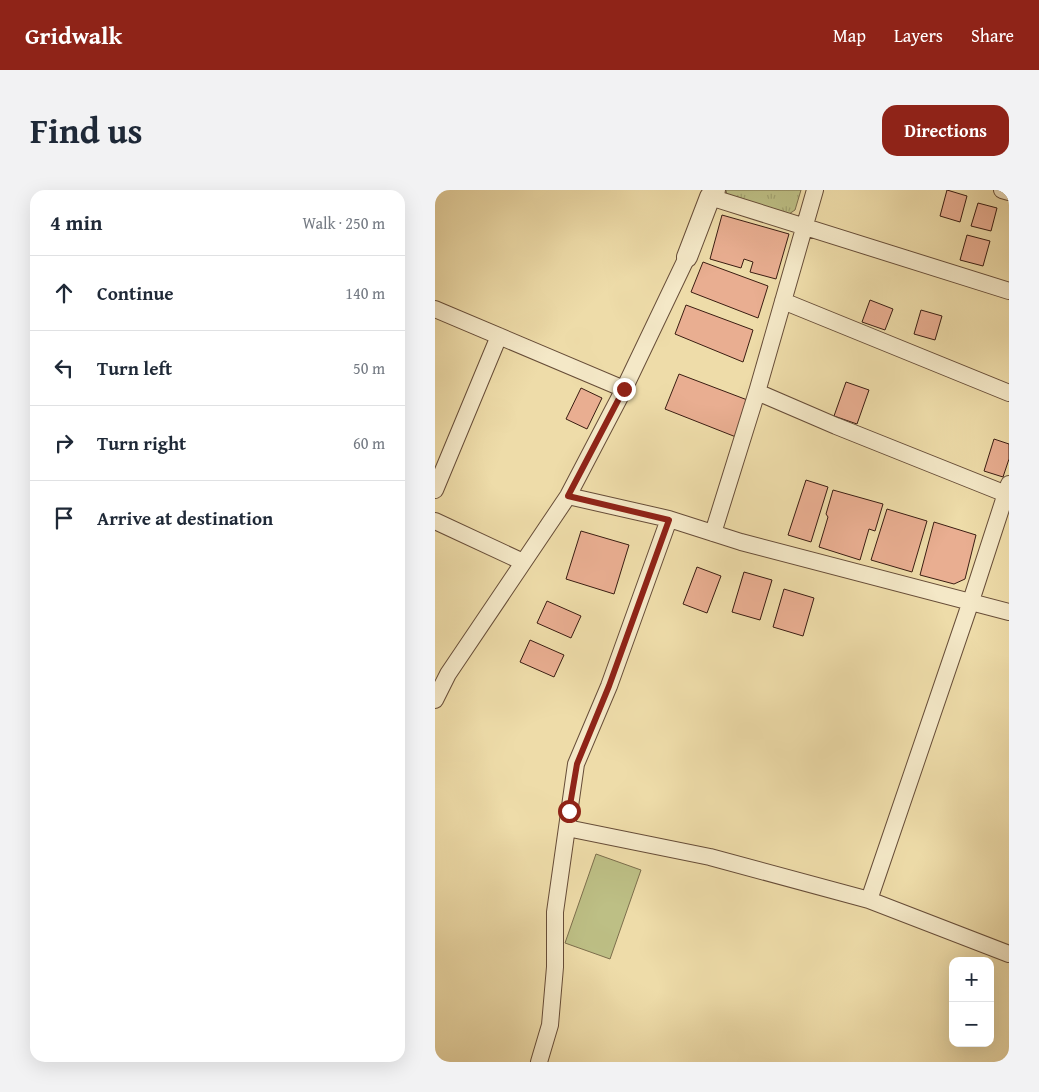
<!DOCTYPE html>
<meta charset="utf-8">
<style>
:root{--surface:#fff;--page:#f2f2f3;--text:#1f2937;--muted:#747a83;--line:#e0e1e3;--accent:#8f2418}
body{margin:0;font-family:"Gentium Book Plus",serif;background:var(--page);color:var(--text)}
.controls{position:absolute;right:15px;bottom:15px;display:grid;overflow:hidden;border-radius:10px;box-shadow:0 5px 20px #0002}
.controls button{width:45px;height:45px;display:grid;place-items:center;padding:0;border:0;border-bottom:1px solid var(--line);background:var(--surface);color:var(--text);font:25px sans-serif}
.stop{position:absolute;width:15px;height:15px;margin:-11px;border:4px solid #8f2418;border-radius:50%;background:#fff}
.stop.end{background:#8f2418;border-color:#fff;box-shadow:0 1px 5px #0008}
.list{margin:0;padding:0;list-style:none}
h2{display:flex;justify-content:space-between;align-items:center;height:65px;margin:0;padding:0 20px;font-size:21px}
h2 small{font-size:16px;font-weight:400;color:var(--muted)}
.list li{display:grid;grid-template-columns:32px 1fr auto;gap:15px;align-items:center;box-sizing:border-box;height:75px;padding:0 20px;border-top:1px solid var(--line)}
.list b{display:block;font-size:19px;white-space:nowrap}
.list em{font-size:16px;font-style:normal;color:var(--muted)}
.icon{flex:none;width:28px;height:28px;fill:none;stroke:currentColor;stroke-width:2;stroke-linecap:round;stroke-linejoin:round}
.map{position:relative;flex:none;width:574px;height:872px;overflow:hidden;border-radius:15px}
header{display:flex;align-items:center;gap:30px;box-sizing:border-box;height:70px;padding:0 25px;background:var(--accent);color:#fff}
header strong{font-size:24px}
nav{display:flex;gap:28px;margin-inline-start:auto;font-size:18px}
.intro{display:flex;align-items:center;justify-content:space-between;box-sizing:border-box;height:120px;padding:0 30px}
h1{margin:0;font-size:35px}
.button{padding:12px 22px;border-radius:15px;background:var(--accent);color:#fff;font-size:18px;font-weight:700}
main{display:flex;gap:30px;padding:0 30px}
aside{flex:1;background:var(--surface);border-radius:15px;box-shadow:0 5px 20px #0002}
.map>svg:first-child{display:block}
.park{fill:url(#park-tufts);stroke:#7c6e4c}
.pitch{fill:#bdbf85;stroke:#7c6e4c}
.building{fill:#e9ae91;stroke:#3a1d12}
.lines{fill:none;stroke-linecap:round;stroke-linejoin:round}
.minor-casing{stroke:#674d38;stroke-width:18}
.tertiary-casing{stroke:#674d38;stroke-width:22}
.minor{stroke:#f4e8c7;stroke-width:16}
.tertiary{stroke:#f4e8c7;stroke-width:20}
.route{stroke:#8f2418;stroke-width:6}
</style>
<header>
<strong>Gridwalk</strong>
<nav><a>Map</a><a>Layers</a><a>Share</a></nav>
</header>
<div class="intro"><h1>Find us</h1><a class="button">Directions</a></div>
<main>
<aside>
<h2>4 min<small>Walk · 250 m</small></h2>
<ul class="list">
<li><svg class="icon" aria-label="ahead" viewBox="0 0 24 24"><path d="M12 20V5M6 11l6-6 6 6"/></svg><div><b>Continue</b></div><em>140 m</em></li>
<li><svg class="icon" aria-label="left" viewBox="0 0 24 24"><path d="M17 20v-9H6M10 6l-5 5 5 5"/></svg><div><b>Turn left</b></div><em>50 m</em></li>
<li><svg class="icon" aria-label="right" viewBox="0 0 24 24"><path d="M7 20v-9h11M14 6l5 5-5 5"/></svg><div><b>Turn right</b></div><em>60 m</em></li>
<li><svg class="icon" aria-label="arrive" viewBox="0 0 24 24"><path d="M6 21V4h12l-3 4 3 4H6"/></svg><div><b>Arrive at destination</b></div></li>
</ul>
</aside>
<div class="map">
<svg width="574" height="872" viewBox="0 0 574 872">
<defs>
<pattern id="park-tufts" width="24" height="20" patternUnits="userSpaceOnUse" patternTransform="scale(1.25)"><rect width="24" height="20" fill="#bdbf85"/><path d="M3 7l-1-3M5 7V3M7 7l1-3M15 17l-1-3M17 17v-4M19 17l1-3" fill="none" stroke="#a3a472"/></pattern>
</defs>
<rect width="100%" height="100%" fill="#eedca9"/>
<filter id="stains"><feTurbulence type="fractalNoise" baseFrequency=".004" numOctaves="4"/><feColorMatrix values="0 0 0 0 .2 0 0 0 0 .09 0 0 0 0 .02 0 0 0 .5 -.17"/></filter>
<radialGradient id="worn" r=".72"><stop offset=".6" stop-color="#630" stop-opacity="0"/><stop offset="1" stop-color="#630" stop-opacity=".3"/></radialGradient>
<!-- park -->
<path class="park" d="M291,0h75l-6,20 -6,4 -62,-19z"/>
<!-- pitch -->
<path class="pitch" d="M161,664l45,16 -31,89 -45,-16z"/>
<!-- building -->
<path class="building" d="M512,0l20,6 -7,26 -20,-6z
M543,13l19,5 -6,23 -20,-5z
M287,25l67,19 -13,45 -26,-7 3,-10 -9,-3 -3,9 -31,-9z
M532,45l23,6 -7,25 -23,-6z
M268,72l65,24 -10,32 -67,-26z
M435,110l23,9 -8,21 -23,-8z
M251,115l67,25 -10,32 -68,-28z
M486,120l21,6 -7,24 -21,-6z
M244,184l71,27 -14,36 -71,-28z
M411,192l23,8 -12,34 -23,-8z
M146,198l21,10 -15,31 -21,-10z
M559,249l15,5v15l-6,18 -19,-6z
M371,290l22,7 -17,55 -23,-7z
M398,300l50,14 -8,27 -6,-2 -9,31 -41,-13 9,-30 -2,-3z
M452,319l40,12 -15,51 -41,-12z
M499,332l42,13 -11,44 -11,5 -34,-9z
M146,341l48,14 -15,49 -48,-15z
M262,377l24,9 -14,37 -24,-9z
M309,382l28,8 -12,40 -28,-8z
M349,399l30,9 -11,38 -30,-9z
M112,411l34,15 -10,22 -34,-15z
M95,450l34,15 -10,22 -34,-15z"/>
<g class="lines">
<!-- minor casing -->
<g class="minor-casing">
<path id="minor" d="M567,0l7,2
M275,7l299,94
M348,111l226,92
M0,119l189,80
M322,202l79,34 170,68
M0,300l64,-154
M133,306l101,23 72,23 268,70
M0,331l88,41
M278,343l44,-141 58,-202
M0,510l13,-26 120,-178 56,-107 63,-132
M132,638l143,29 159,43 140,54
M434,710l102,-299 38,-117
M104,872l11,-37 5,-58v-55l21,-148 33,-78 60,-167"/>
</g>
<!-- tertiary casing -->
<g class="tertiary-casing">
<path id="tertiary" d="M252,67l23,-60 5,-7"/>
</g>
<!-- minor -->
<use href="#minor" class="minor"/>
<!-- tertiary -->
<use href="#tertiary" class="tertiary"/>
</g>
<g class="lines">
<!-- route -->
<path class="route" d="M134,621l8,-47 32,-78 60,-166 -101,-24 56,-107"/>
</g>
<rect width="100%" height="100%" filter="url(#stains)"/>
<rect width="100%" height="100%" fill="url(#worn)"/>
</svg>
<div class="controls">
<button>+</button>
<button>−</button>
</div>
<div class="stop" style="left:134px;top:621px"></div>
<div class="stop end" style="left:189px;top:199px"></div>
</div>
</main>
